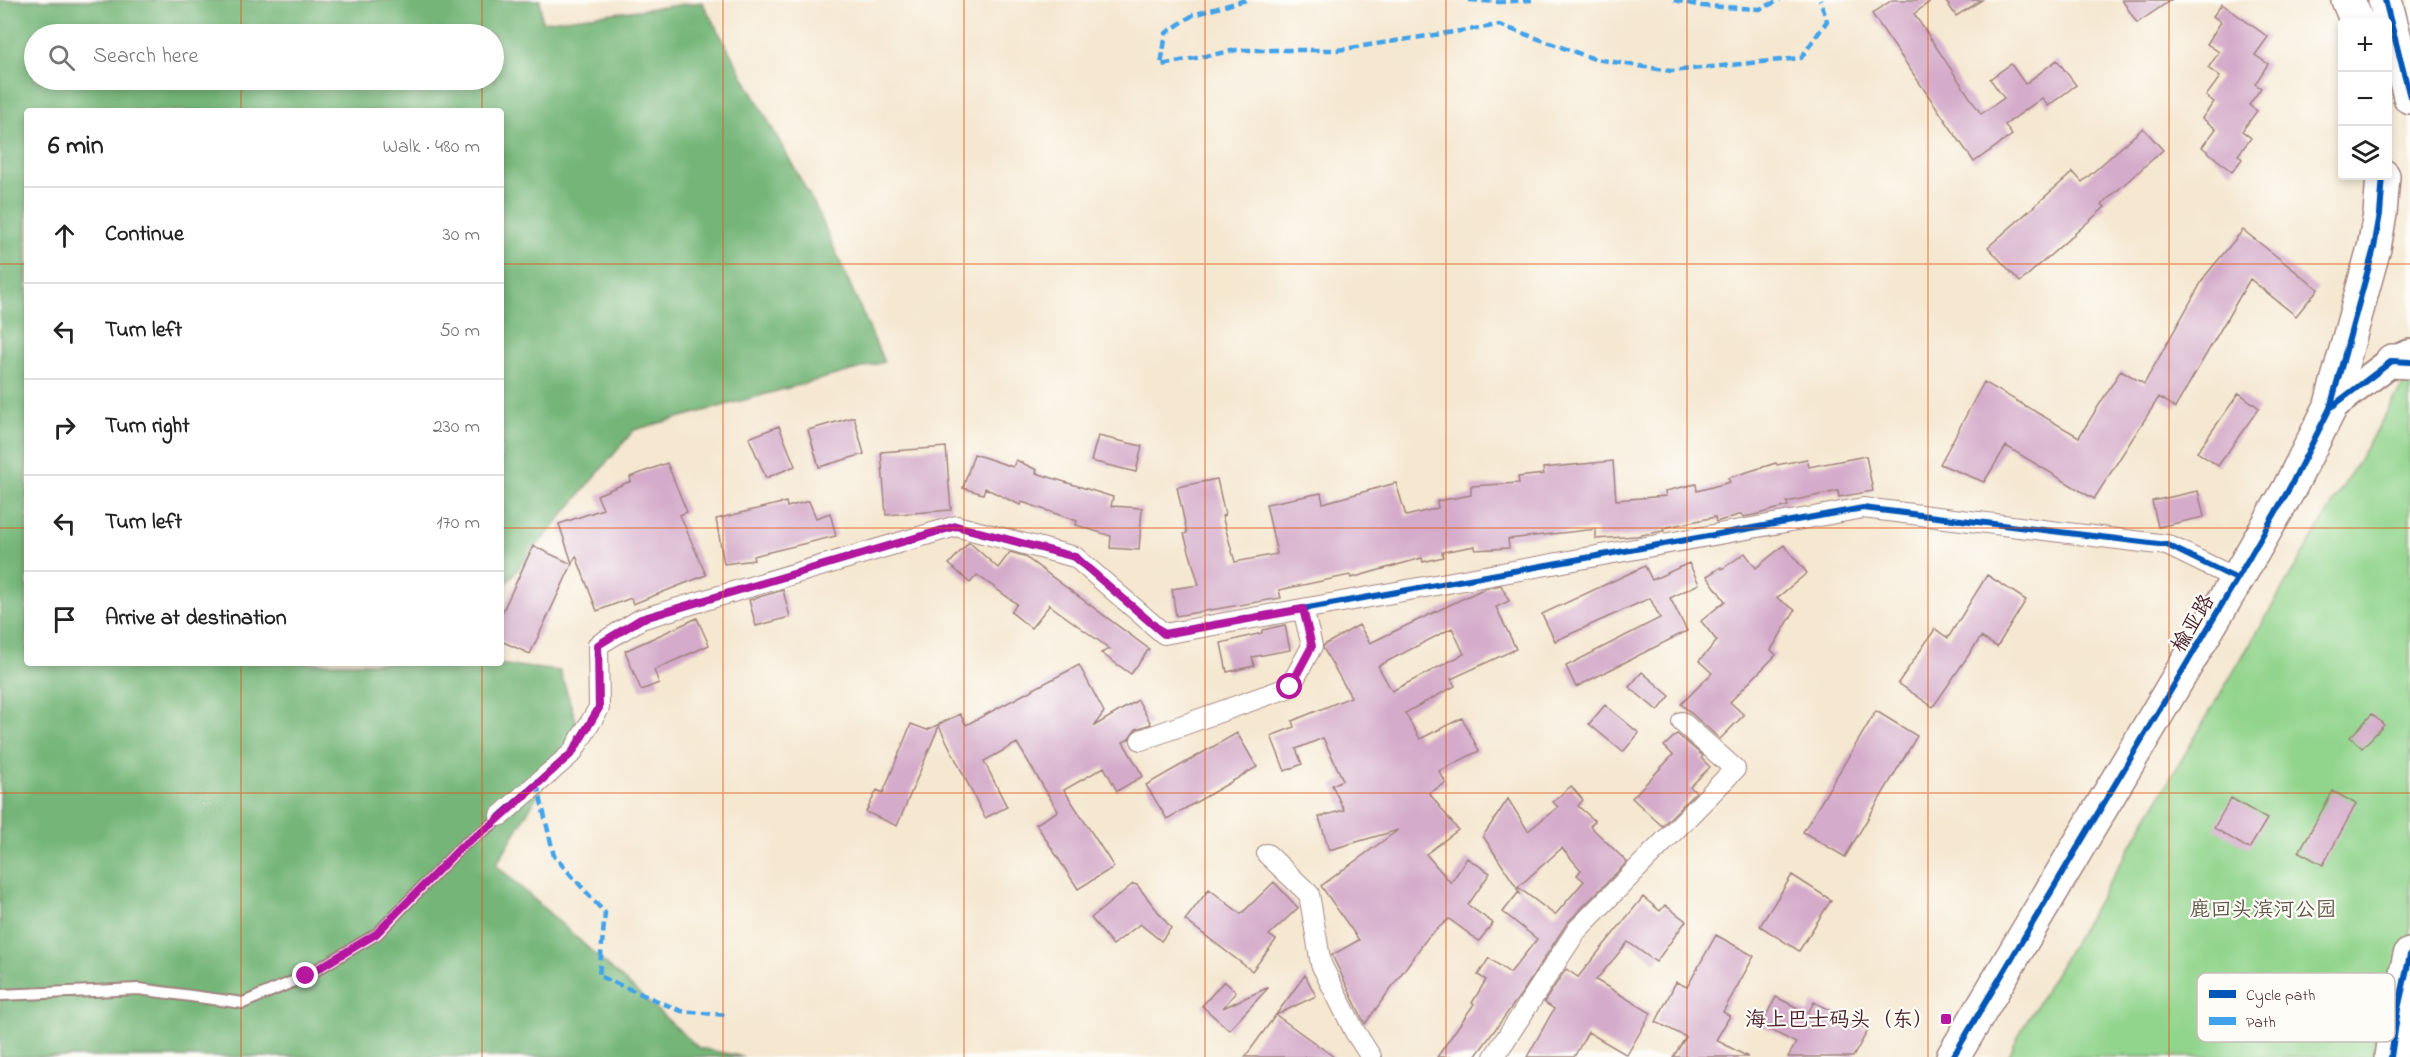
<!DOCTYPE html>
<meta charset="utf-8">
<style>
:root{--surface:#fff;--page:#f2f2f2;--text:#222;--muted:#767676;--line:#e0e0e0}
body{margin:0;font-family:"Indie Flower","LXGW WenKai TC",sans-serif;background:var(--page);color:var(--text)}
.controls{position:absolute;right:18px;top:18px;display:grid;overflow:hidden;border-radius:6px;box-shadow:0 3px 9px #0003}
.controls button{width:54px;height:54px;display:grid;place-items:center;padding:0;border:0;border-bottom:2px solid var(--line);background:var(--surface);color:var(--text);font:30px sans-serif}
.stop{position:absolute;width:18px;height:18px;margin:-14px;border:4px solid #b5179e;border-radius:50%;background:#fff}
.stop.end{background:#b5179e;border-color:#fff;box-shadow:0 2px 6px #0008}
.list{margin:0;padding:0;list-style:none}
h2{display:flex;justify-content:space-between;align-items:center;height:78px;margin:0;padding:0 24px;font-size:26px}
h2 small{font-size:20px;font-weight:400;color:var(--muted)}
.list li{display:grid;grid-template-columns:39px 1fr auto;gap:18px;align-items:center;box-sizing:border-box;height:96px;padding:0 24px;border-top:2px solid var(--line)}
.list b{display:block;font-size:22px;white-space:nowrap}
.list em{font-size:20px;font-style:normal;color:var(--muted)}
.icon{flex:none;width:33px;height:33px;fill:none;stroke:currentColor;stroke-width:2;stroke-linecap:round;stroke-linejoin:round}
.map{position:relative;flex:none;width:2410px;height:1057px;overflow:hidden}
.search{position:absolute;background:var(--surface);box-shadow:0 3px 9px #0003;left:24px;top:24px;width:480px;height:66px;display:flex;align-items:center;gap:15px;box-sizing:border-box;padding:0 21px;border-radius:33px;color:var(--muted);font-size:22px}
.panel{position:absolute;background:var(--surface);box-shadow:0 3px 9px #0003;left:24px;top:108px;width:480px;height:558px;border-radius:6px}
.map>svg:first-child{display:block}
.green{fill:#91d48c;stroke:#6e7a5c;stroke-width:1.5}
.forest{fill:#74b678;stroke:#5f6a52;stroke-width:1.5;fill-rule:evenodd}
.building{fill:#d4abca;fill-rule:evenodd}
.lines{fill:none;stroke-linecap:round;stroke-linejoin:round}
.service-casing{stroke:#a0837e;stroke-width:14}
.minor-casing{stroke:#a0837e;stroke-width:22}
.secondary-casing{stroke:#a0837e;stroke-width:32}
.trunk-casing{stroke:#a0837e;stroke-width:36}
.service{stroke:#fff;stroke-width:10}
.minor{stroke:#fff;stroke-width:20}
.secondary{stroke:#fff;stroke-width:28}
.trunk{stroke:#fff;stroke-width:33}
.quiet{stroke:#40a2eb;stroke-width:4.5;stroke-dasharray:9 4.5;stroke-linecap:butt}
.cycleway-casing{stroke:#fdfcf7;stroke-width:10}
.cycleway{stroke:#0057b8;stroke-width:6}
.route{stroke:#b5179e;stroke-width:8}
.grid{fill:none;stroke:#e0560e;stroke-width:1.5;stroke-opacity:0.55}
.poi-dot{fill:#b5179e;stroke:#fdfcf7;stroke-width:2}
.labels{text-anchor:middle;stroke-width:4.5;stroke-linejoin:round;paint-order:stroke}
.street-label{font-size:21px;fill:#4a1f2b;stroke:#fdfcf7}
.park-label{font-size:21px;fill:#5f5548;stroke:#fdfcf7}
.poi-label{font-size:21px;fill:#4a1f2b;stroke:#fdfcf7;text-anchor:end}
.key{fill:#fdfcf7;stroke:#c7baba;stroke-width:1.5}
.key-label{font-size:16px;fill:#4a1f2b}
</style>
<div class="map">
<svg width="2410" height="1057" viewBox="0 0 2410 1057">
<rect width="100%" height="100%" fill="#fdfcf7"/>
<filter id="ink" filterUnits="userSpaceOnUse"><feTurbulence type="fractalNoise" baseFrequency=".0167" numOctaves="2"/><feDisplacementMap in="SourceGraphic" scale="12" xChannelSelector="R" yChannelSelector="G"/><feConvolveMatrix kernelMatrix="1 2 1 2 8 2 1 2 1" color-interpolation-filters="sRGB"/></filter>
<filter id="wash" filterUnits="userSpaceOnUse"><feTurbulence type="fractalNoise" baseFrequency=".008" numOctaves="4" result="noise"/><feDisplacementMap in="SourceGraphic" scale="24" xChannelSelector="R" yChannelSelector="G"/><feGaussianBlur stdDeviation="1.35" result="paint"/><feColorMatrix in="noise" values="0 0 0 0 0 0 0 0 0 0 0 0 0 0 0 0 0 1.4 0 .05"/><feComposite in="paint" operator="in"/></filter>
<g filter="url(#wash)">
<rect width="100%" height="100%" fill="#f5e7d0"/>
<!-- green -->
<path class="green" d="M2410,373v684h-402l12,-24z"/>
<!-- forest -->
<path class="forest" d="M0,0h540l2,22 160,-20 115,207 67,153 -250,68 -133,159v-478h-474v552h462l71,8 18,56 -82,138 203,183 45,9h-744zM34,34h460v46h-460z"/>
<g id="blocks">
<!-- building -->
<path class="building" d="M1892,0h40l-18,14 67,100 23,-16 -14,-19 21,-15 14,20 32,-24 19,25 -28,21 -6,-8 -37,27 7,10 -38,27 -102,-148z
M1945,0h37l-26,16z
M2122,0h49l-34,23z
M2222,4l46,33 -13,18 13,9 -13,20 6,4 -12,17 8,6 -15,20 9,7 -13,17 4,4 -10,13 -30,-25 14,-18 -14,-11 12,-16 -8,-6 14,-19 -12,-9 11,-16 -12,-8 14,-22 -8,-6z
M2143,128l20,22 -61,54 3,3 -85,75 -32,-35 85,-75 9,10z
M2243,230l75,59 -22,27 -46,-37 -75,129 -16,-11 -65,102 -88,-53 -22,36 -44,-18 44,-82 95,55 42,-67 23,14 61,-108z
M2239,393l20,15 -41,58 -21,-14z
M854,417l10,37 -45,13 -11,-37z
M779,426l16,40 -29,12 -17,-40z
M1098,436l44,10 -6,26 -45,-11z
M946,447l5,63 -65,5 -5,-63z
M974,454l39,13 3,-7 21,10 -1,3 77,24 -2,9 31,2 -3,42 -29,-2 1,-12 -35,-11 1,-4 -55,-19 -2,3 -35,-17 -2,6 -20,-6z
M1866,456l7,35 -34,6 -1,-6 -51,11 1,4 -34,9 -11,2 -1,-3 -26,8 -1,-5 -52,11 1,3 -28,5 -40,3v-10l-88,10 1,9 -34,2v-4l-33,6 1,5 -20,5 -1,-4 -71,20 -1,-3 -71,15 2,8 -105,18 -4,-27 27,-4 -15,-51 3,-1 -10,-46 40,-8 8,36 -3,1 13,46 42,-8 -11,-50 55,-11 2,10 73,-20 10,33 32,-8 -1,-7 34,-6v-9l48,-3 -1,-6 26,-3 -1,-6 70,-7 3,39 50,-4 -1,-5 31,-7 1,7 33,-9 -2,-4 48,-15 1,2 30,-6 2,8z
M667,463l20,49 -7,3 26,60 -73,29 -2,-6 -34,13 -21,-55 -4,7 -13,-39 44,-15 -6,-14 34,-14 -1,-4z
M2198,491l6,26 -46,10 -6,-26z
M809,501l7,17 14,-5 6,23 -83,20 1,4 -30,4 -8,-45 70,-17 1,5z
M969,542l29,26 12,-16 14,4 125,93 -18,25 -30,-21 9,-4 -62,-45 1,2 -18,22 -20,-16 6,-8 -40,-29 -7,8 -21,-19z
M1784,545l23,28 -30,25 18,12 -24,40 5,5 -46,47 14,13 -24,24 -39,-35 31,-31 -13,-12 18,-20 -16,-20 24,-20 -18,-25 14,-9 1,2 23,-16 11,15z
M533,546l39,18 -42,90 -29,-13v-26z
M1689,563l10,21 -29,14 17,33 -111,56 -10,-21 94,-48 -10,-20 -95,43 -13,-27 103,-48 7,14z
M1987,575l39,25 -29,47 -16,-10 -48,70 -35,-24 37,-54 13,9z
M1501,585l8,16 -13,6 20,42 -65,30 4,7 -50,27 15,26 42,-21 17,33 -40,20 7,12 -17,10 29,37 -32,24 25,29 16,-25 23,15 -22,32 25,18 -14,18 -30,-22 -21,18 -63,87 -33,-69 27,-15 -38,-54 77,-56 -69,20 -10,-33 25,-7 -12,-25 11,-5 -20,-42 -27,11 6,15 -17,7 -14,-35 23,-9 -2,-6 59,-24 -28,-49 1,-3 35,-20 11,18 113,-54zM1452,628l12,26 -72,37 -14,-25z
M783,590l7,27 -34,9 -7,-26z
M697,618l12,27 -55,25 5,13 -18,7 -16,-39z
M1285,625l5,25 -38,7 2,9 -27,6 -6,-29 41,-10v-3z
M1079,665l25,47 -10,14 44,-26 13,24 -15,5 -7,10 -6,3 20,34 -26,15 -13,-24 -40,23 50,77 -36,22 -42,-65 22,-13 -41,-68 -33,18 23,46 -22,11 -46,-92 -42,100 -31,-14 11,-22 6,3 28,-69 16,6 33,-16 6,11z
M1642,672l28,24 -12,15 -29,-24z
M1605,705l34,28 -16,19 -34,-28z
M1876,711l41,25 -72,121 -42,-25z
M2372,714l12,11 -22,23 -12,-11z
M1237,733l20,34 -90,52 -21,-34z
M1677,734l26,22 -2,2 9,9 -20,20 6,5 -34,34 -30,-28 41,-43 -9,-9z
M1571,786l12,14 -5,6 17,15 -5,5 37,36 -60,61 -43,67 -49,67h-38l37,-53 -2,-1 14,-23 -8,-5 11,-17 21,15 27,-34 -34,-27 15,-19 2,1 -3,-5 2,-1 36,27 29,-34 -7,-6 4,-5 -19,-22 -45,40 -34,-52 25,-37 20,32 30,-24 -5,-5z
M2333,791l23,13 -33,61 -24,-13z
M2231,798l36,21 -18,30 -35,-21z
M1792,875l39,25 -32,51 -39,-25z
M1274,882l24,26 -29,27 7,5 -24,31 -67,-51 24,-31 32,25z
M1133,884l4,1 34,43 -10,13 -21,-17 -27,21 -22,-27z
M1643,897l17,14 5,-6 21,16 -30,41 -28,-20 -32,38 55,33 -24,42 -39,-23 -14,25h-47l27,-48 -10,-7 22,-33 12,8z
M1716,935l38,21 -31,56 7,4 -14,24 32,17h-75l13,-20 -30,-15 20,-40 11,5z
M1305,975l11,21 -40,19 58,42h-89z
M1224,981l12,11 -13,16 46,-21 -40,43 -27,-24z
M1776,997l32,16 6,-11 54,28 -15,27h-65l8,-14 -35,-18z"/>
</g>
</g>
<g filter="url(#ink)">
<use href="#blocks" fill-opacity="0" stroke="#a0837e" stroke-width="1.5"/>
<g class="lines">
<!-- service casing -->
<g class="service-casing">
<path id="service" d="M0,995l139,-6 104,14 63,-27 71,-42 85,-88 32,-23 6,-7"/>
</g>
<!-- minor casing -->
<g class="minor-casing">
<path id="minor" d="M1141,740l149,-53 22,-41 -9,-37
M500,816l72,-63 27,-45 -1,-63 43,-26 315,-93 119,31 89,77 699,-126 304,37 70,34
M1267,854l42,40 12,70 34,68 16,25
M1494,1057l83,-127 158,-161 -53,-47"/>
</g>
<!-- secondary casing -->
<g class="secondary-casing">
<path id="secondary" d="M2330,408l62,-47 18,-7"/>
</g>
<!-- trunk casing -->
<g class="trunk-casing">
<path id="trunk" d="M2348,0l9,22
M2385,0l25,97
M2392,361l18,1
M1953,1057l284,-478 52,-90 41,-81 44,-160 6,-34 3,-38
M2391,1057l7,-48 12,-54"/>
</g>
<!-- service -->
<use href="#service" class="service"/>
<!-- minor -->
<use href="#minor" class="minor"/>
<!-- secondary -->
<use href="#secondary" class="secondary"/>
<!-- trunk -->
<use href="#trunk" class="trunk"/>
<!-- quiet -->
<path class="quiet" d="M1246,0l-53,15 -27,18 -5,32 75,-15h101l162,-25 96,34 76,12 130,-13 26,-37 -7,-21
M1469,0l30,2 33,-2
M1674,0l28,6 58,3 20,-9
M537,784l17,72 51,57 -6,63 82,35 45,4"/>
<!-- cycleway casing -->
<g class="cycleway-casing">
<path id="cycleway" d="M2385,0l25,97
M2330,408l62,-47 18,1
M500,816l72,-63 27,-45 -1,-63 43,-26 315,-93 119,31 89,77 699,-126 304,37 70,34
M1953,1057l284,-478 52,-90 41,-81 44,-160 6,-34 3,-38
M2391,1057l7,-48 12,-54"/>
</g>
<!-- cycleway -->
<use href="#cycleway" class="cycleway"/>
</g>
</g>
<g class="lines" filter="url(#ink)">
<!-- route -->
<path class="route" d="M306,976l70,-42 86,-88 32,-23 78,-70 27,-45 -1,-63 43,-26 315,-93 119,31 89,77 139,-25 9,37 -22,41"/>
</g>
<!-- grid -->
<path class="grid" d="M241,0v34M482,0v34M723,0v1057M964,0v1057M1205,0v1057M1446,0v1057M1687,0v1057M1928,0v1057M2169,0v1057M241,80v31M482,80v31M0,264h27M501,264h1909M0,528h27M501,528h1909M241,663v394M482,663v394M0,793h2410"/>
<!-- markers -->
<rect class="poi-dot" x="1940" y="1013" width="12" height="12" rx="3"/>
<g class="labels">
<!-- street labels -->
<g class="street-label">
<text transform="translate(2192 623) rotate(-59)" y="7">榆亚路</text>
</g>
<!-- park labels -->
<g class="park-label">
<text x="2263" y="916">鹿回头滨河公园</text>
</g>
<!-- poi labels -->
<g class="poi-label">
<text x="1934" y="1026">海上巴士码头（东）</text>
</g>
</g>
<!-- legend -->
<rect x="2197" y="973" width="198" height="69" rx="9" class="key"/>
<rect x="2209" y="990" width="27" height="8" fill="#0057b8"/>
<rect x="2209" y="1017" width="27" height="8" fill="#40a2eb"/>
<g class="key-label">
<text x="2246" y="1000">Cycle path</text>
<text x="2246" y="1027">Path</text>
</g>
</svg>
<div class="controls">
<button>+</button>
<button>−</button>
<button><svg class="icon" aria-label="layers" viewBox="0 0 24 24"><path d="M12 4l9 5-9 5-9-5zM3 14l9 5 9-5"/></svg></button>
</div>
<div class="stop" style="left:1290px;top:687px"></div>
<div class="stop end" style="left:306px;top:976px"></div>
<div class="search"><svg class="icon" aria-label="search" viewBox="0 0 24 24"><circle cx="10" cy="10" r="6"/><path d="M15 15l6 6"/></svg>Search here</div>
<section class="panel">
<h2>6 min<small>Walk · 480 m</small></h2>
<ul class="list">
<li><svg class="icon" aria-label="ahead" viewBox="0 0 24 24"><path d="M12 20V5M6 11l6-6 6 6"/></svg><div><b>Continue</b></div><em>30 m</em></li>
<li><svg class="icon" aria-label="left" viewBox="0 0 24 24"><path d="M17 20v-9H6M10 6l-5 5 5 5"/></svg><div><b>Turn left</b></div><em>50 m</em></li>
<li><svg class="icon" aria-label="right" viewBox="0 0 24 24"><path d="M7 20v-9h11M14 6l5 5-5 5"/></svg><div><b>Turn right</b></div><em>230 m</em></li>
<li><svg class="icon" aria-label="left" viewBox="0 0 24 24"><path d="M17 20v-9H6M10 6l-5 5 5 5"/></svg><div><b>Turn left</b></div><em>170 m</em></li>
<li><svg class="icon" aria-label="arrive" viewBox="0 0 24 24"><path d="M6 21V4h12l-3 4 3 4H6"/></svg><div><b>Arrive at destination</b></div></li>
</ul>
</section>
</div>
